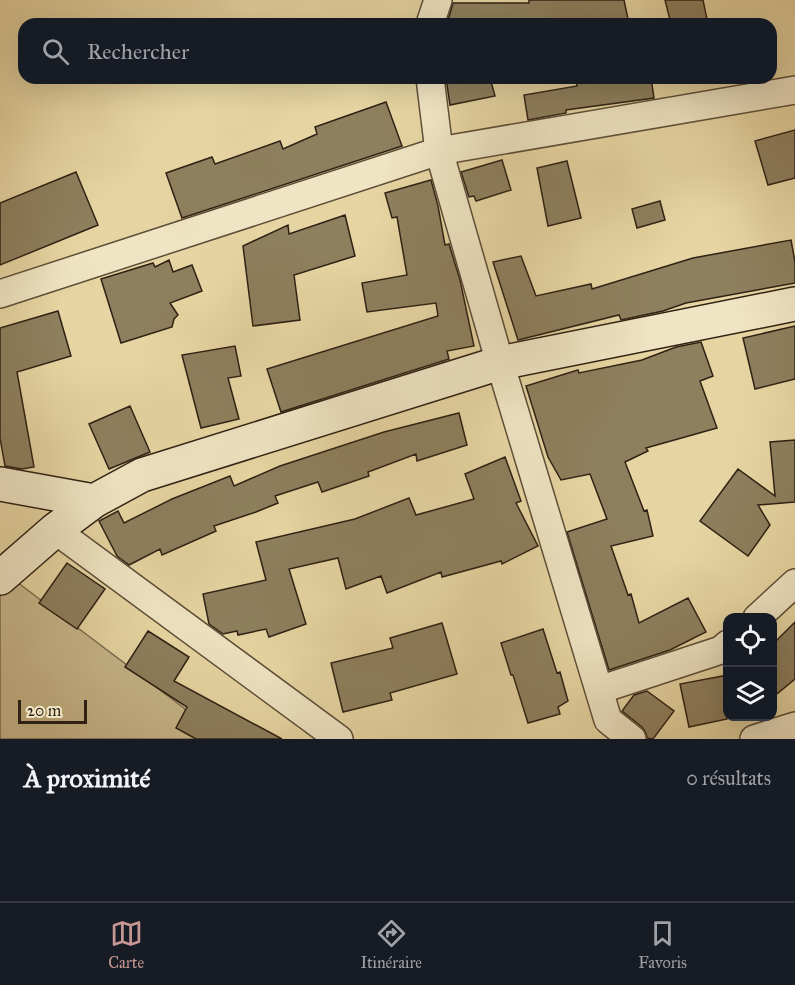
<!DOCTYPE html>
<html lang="fr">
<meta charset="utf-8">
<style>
:root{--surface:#171b24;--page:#20242c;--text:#f1f3f6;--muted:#9ea1a6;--line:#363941;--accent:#c59692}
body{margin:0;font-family:"IM FELL Great Primer",serif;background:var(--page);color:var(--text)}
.controls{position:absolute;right:18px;bottom:18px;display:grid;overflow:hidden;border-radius:12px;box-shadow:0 6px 24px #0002}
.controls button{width:54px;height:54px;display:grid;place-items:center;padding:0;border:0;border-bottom:2px solid var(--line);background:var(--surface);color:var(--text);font:30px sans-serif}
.scale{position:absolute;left:18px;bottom:15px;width:69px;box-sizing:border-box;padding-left:6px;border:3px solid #2f2114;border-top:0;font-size:16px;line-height:21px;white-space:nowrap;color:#2f2114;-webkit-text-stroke:4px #efe4c3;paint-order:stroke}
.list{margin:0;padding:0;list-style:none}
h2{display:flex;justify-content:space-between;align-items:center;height:78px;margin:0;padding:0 24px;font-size:26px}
h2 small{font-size:20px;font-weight:400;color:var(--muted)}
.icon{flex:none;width:33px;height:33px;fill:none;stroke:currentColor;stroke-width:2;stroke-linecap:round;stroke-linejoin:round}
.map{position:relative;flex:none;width:795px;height:739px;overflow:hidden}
.search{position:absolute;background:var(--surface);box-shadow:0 6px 24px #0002;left:18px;right:18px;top:18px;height:66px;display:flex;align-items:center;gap:15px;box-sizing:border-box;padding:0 21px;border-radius:18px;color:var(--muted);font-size:22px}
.sheet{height:162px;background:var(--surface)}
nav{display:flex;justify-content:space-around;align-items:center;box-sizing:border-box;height:84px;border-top:2px solid var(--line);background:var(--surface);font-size:16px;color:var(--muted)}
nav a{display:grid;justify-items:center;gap:3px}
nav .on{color:var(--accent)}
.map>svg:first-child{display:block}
.green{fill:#c7b68a;stroke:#7b6c4f;stroke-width:1.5}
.building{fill:#8e7f5e;stroke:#2f2114;stroke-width:1.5}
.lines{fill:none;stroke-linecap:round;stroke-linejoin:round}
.street-casing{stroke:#5d4e38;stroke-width:30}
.secondary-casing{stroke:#2f2114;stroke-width:36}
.street{stroke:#efe4c3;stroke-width:27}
.secondary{stroke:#efe4c3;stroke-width:33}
</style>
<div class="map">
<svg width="795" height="739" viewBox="0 0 795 739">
<rect width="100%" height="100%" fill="#e6d5a2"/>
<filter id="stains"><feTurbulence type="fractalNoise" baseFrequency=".00333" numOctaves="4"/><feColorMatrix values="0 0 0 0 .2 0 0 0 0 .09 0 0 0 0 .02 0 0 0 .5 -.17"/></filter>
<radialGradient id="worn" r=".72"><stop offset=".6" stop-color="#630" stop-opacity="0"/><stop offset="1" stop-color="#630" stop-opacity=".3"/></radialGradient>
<!-- green -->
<path class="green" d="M5,573l220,166h-225v-158z"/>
<!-- building -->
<path class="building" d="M529,0h95l4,19 -41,5h-140l6,-21h76z
M665,0h38l5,24h-37z
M446,78h44l5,18 -45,9z
M576,78h75l3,20 -88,12v3l-38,7 -4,-25 53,-9z
M386,102l16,44 -220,72 -16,-45 46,-16 3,7 65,-23 3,8 34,-15 -2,-7z
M795,130v48l-27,7 -13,-44z
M502,160l9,30 -35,11 -2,-5 -5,1 -8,-25z
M567,161l14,57 -33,8 -11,-58z
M76,172l22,53 -98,40v-62z
M431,180l7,26 7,39 4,-1 11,36 14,66 -27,5 2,8 -168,53 -14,-43 171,-53 -2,-13 -69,9 -5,-29 45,-8 -10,-58 -5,1 -7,-25z
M660,201l5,19 -28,8 -5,-19z
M345,215l10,41 -61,19 6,45 -47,6 -10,-80 45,-21 1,9z
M791,240l4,22v21l-109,20 -23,8 -42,9 -2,-5 -101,25 -25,-78 28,-6 15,40 55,-12 1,5 101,-31z
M169,260l4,12 19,-7 10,26 -32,12 8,12 -4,4 -2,8 -51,16 -20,-64 52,-16 2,4z
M58,311l13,45 -54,16 17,95 -12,2 -17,-3 -5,-28v-110z
M795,326v53l-40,10 -12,-51z
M701,342l12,34 -13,5 17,47 -71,20 2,3 -23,11 19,49 3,-1 6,26 -42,10 17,49 3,-1 8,29 49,-25 18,34 -36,18 -61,20 -42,-138 40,-13 -17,-45 -29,6 -13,-23 -22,-71 52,-16 1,3 63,-13 34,-13z
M235,346l6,30 -13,2 11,41 -38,9 -19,-73z
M130,406l20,46 -41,17 -20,-45z
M459,413l8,32 -50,16 -1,-7 -48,18 1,4 -47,16 -4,-10 -43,14 3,7 -22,9 -42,14 2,5 -54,24 -2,-6 -31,16 -12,-9 -18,-35 19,-10 6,12 48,-24 58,-23 4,10 46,-20 104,-34z
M795,440v62l-37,3 12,20 -22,31 -48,-35 38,-52 37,27 -5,-54z
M505,457l16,44 -5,2 22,43 -36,18 -1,-3 -59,16 -1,-5 -54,21 -6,-17 -35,13 -8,-31 -49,11 17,55 -37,13 -3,-8 -28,6 -1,-4 -14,3 -14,-10 -6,-30 63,-14 -10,-38 99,-23 54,-21 7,17 58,-16 -9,-25z
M67,563l38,26 -28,40 -38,-26z
M795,622v57l-23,19v-53z
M442,623l15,51 -67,19 2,7 -49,12 -12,-49 62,-15 -3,-10z
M543,629l14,44 3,-1 8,29 -10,6 2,7 -32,9 -15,-48h-2l-10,-32z
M148,631l41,26 -15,24 108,58h-86l-20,-11 11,-21 -62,-40z
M728,675v27h-4l3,17 -38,8 -9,-43z
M647,691l27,20 -21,28 -6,-1 -1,-5 -4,-6 -20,-16 12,-16z"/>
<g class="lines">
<!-- street casing -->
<g class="street-casing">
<path id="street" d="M430,24l8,-24
M430,78l9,73 61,212 108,357 24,19
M0,294l439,-143 356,-61
M55,530l284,209
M757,618l38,-35
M599,690l122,-40 7,-6
M754,739l41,-13"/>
</g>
<!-- secondary casing -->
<g class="secondary-casing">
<path id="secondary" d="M0,484l94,17
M0,578l55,-48 39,-29 48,-26 358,-112 295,-59"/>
</g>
<!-- street -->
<use href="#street" class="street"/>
<!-- secondary -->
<use href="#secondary" class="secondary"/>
</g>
<rect width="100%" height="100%" filter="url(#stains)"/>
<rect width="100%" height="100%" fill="url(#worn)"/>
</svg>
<div class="controls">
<button><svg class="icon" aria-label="locate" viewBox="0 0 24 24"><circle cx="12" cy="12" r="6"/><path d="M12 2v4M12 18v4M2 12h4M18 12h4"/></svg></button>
<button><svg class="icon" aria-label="layers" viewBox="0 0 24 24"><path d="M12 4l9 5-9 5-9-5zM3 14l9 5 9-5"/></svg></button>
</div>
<div class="scale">20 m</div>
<div class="search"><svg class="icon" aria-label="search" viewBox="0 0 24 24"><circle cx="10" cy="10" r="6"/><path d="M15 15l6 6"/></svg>Rechercher</div>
</div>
<section class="sheet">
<h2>À proximité<small>0 résultats</small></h2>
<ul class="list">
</ul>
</section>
<nav>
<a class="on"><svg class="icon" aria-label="map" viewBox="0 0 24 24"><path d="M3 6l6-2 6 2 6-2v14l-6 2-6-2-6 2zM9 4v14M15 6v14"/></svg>Carte</a>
<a><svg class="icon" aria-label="directions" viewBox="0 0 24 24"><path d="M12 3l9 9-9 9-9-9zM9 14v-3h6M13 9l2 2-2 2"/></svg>Itinéraire</a>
<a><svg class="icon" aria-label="saved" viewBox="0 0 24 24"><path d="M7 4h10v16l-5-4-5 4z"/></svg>Favoris</a>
</nav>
